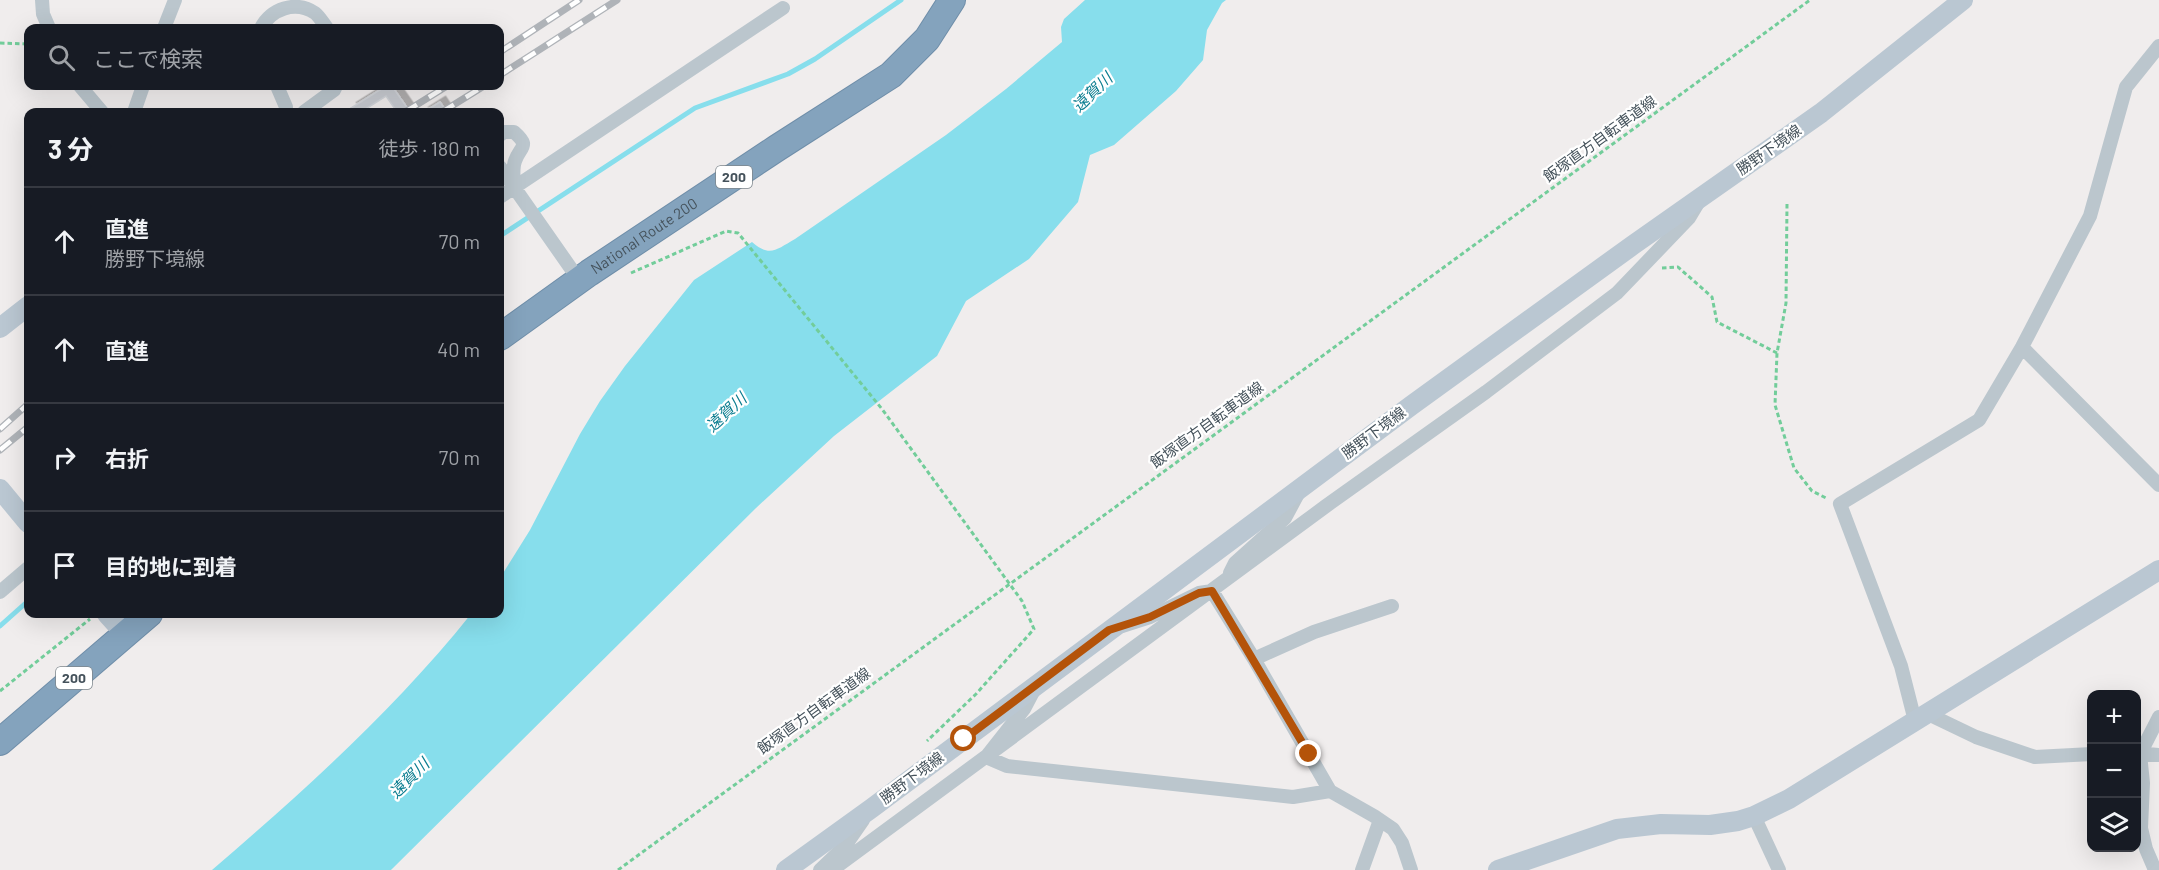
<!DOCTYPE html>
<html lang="ja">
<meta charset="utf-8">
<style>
:root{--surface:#171b24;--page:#242831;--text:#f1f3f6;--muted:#9ea1a6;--line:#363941}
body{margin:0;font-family:Barlow,"Noto Sans JP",sans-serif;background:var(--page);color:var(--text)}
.controls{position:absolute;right:18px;bottom:18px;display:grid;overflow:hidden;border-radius:12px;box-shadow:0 6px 24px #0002}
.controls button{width:54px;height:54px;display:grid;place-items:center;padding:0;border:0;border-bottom:2px solid var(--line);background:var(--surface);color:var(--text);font:30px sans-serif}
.stop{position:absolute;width:18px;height:18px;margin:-14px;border:4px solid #b45309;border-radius:50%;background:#fff}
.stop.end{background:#b45309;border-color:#fff;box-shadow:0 2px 6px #0008}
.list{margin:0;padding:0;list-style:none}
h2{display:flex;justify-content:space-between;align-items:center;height:78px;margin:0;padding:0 24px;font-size:26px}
h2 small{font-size:20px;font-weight:400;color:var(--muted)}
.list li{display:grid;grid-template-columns:39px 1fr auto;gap:18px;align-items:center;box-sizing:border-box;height:108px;padding:0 24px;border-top:2px solid var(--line)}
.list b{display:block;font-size:22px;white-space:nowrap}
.list p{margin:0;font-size:20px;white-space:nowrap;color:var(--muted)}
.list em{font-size:20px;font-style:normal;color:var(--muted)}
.icon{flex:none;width:33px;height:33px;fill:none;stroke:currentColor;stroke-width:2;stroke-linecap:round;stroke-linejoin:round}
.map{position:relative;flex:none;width:2159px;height:870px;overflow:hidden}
.search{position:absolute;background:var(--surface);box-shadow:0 6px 24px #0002;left:24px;top:24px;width:480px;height:66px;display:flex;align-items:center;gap:15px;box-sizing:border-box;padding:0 21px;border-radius:12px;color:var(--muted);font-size:22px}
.panel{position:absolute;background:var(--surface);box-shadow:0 6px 24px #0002;left:24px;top:108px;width:480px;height:510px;border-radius:12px}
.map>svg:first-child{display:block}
.water{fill:#87deec}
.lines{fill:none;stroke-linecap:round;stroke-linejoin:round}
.stream{stroke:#87deec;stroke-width:5}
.building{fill:#c7cad0;stroke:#d1d4d9;stroke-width:1.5;filter:url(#shadow)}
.highway-casing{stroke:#6f8ea9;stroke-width:28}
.path{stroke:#72cd9a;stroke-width:3;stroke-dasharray:4.5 3;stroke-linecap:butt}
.street{stroke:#bbc6cd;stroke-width:14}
.secondary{stroke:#bac7d2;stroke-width:20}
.highway{stroke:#84a3bd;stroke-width:26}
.rail-casing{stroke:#afb3b8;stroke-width:7}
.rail{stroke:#fff;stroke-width:4.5;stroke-dasharray:14;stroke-linecap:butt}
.route{stroke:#b45309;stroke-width:8}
.labels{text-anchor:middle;stroke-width:4.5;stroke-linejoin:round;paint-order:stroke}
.shield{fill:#fff;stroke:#7d868c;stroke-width:1.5}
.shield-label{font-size:14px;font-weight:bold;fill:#45525b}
.street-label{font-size:15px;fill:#45525b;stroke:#fff}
.water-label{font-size:16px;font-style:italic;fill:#0c7e91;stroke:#fff}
</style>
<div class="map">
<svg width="2159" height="870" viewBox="0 0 2159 870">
<defs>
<filter id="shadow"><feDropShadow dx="5.5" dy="-5.5" stdDeviation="0" flood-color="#0004"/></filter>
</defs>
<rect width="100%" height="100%" fill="#f0eded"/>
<!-- water -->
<path class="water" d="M1085,0h141l-4,3 -15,27 -4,30 -27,31 -62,54 -24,10 -12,47 -49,57 -63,42 -29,55 -103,80 -78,72 -365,362h-179c92,-79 183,-161 259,-256h29v-36l30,-48 50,-96 20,-33 25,-35 69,-86 58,-38c18,16 25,7 43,-3l151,-104 60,-46 56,-47 -1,-15 3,-8z"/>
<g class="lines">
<!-- stream -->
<path class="stream" d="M500,236l195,-128 93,-34 27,-15 86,-59
M0,626l28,-25"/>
</g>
<!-- building -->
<path class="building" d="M386,86h6l18,26h-13l-11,-16 -25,16h-7l-3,-4z
M440,102l6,9 -3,1h-19z"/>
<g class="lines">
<!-- highway casing -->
<g class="highway-casing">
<g id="highway">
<path id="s1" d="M500,337l89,-64 188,-125 114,-73 36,-36 25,-39"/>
<path d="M0,742l149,-128"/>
</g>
</g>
<!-- path -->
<path class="path" d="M0,43l28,1
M1787,204l-1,99 -9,50 -2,52 19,63 18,23 14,7
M1662,268l16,-1 34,30 5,25 60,31
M631,273l95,-42 12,2 144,176 140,192 12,28 -58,65 -49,47
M0,691l90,-72
M618,870l1192,-870"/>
<!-- street -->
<path class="street" d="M42,0l1,14 6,14
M164,28l11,-28
M261,28c10,-19 34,-28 54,-15 4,3 8,10 12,15
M80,86l22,26
M277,86l9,21 -1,5
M134,112l9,-26
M304,112l30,-22 2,-4
M500,135l4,-3h10c17,15 6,14 1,29 -3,8 -1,18 -1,26
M500,167l79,113
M500,197l283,-189
M2022,347l137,138
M1230,573l5,-10 50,-45 15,-28
M0,592l28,-24
M1122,626l28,-9 49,-24 13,-2 42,68 76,132 44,25 19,13 9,14 9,27
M1254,659l60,-27 78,-26
M1035,688l-11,21 -38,48 21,9 286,31 37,-6
M1926,713l50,24 59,20 57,-3
M1915,721l-14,-55 -61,-162 139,-84 43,-73 68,-131 36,-129 33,-41
M2136,753l23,2
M1754,816l25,54
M820,870l25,-24 18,-26
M832,870l494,-364 160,-114 131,-99 72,-75 9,-15
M1362,870l18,-50
M2155,870l-9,-21 -5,-21 2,-45 -3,-29 19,-37"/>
<!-- secondary -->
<path class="secondary" d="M0,328l28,-22
M0,489l28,34
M107,614l18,20
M786,870l86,-62 540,-403 221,-160 188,-132 142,-113
M1498,870l119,-41 44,-5 49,1 28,-4 16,-5 35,-17 370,-229"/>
<!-- highway -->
<use href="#highway" class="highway"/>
<!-- rail casing -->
<g class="rail-casing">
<path id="rail" d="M500,52l79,-52
M500,75l117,-75
M405,112l42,-26
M442,112l42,-26
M0,429l28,-25
M0,450l28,-23"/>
</g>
<!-- rail -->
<use href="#rail" class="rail"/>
</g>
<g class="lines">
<!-- route -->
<path class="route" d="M964,739l145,-109 41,-13 49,-24 13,-2 97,163"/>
</g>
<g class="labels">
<!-- shield labels -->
<g class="shield">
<rect x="716" y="166" width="36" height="22" rx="4.5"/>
<rect x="56" y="667" width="36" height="22" rx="4.5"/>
</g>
<g class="shield-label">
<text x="734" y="182">200</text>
<text x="74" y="683">200</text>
</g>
<!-- street labels -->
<g class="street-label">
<text transform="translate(1600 139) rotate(-36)" y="5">飯塚直方自転車道線</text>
<text transform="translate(1769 150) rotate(-35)" y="5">勝野下境線</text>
<text dy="5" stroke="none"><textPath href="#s1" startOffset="176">National Route 200</textPath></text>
<text transform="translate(1207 425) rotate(-36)" y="5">飯塚直方自転車道線</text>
<text transform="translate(1374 433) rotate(-37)" y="5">勝野下境線</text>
<text transform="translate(814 711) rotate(-36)" y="5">飯塚直方自転車道線</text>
<text transform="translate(912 778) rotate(-37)" y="5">勝野下境線</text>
</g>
<!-- water labels -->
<g class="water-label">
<text transform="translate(1092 92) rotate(-44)" y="6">遠賀川</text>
<text transform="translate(726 412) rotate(-43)" y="6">遠賀川</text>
<text transform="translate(409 778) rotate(-45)" y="6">遠賀川</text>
</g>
</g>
</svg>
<div class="controls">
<button>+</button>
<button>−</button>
<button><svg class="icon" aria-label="layers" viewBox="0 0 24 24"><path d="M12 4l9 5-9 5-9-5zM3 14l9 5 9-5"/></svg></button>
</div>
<div class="stop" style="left:964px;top:739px"></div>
<div class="stop end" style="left:1309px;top:754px"></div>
<div class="search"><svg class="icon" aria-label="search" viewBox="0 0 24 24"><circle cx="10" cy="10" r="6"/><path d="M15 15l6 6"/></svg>ここで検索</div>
<section class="panel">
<h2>3 分<small>徒歩 · 180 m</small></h2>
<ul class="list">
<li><svg class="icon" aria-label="ahead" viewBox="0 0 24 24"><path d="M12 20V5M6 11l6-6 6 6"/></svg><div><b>直進</b><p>勝野下境線</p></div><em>70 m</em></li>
<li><svg class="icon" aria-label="ahead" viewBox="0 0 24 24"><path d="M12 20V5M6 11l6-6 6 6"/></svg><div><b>直進</b></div><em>40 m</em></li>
<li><svg class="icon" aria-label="right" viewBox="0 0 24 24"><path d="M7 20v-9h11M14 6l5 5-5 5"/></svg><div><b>右折</b></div><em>70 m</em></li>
<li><svg class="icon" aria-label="arrive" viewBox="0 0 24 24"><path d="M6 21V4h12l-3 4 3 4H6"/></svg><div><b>目的地に到着</b></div></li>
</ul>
</section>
</div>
